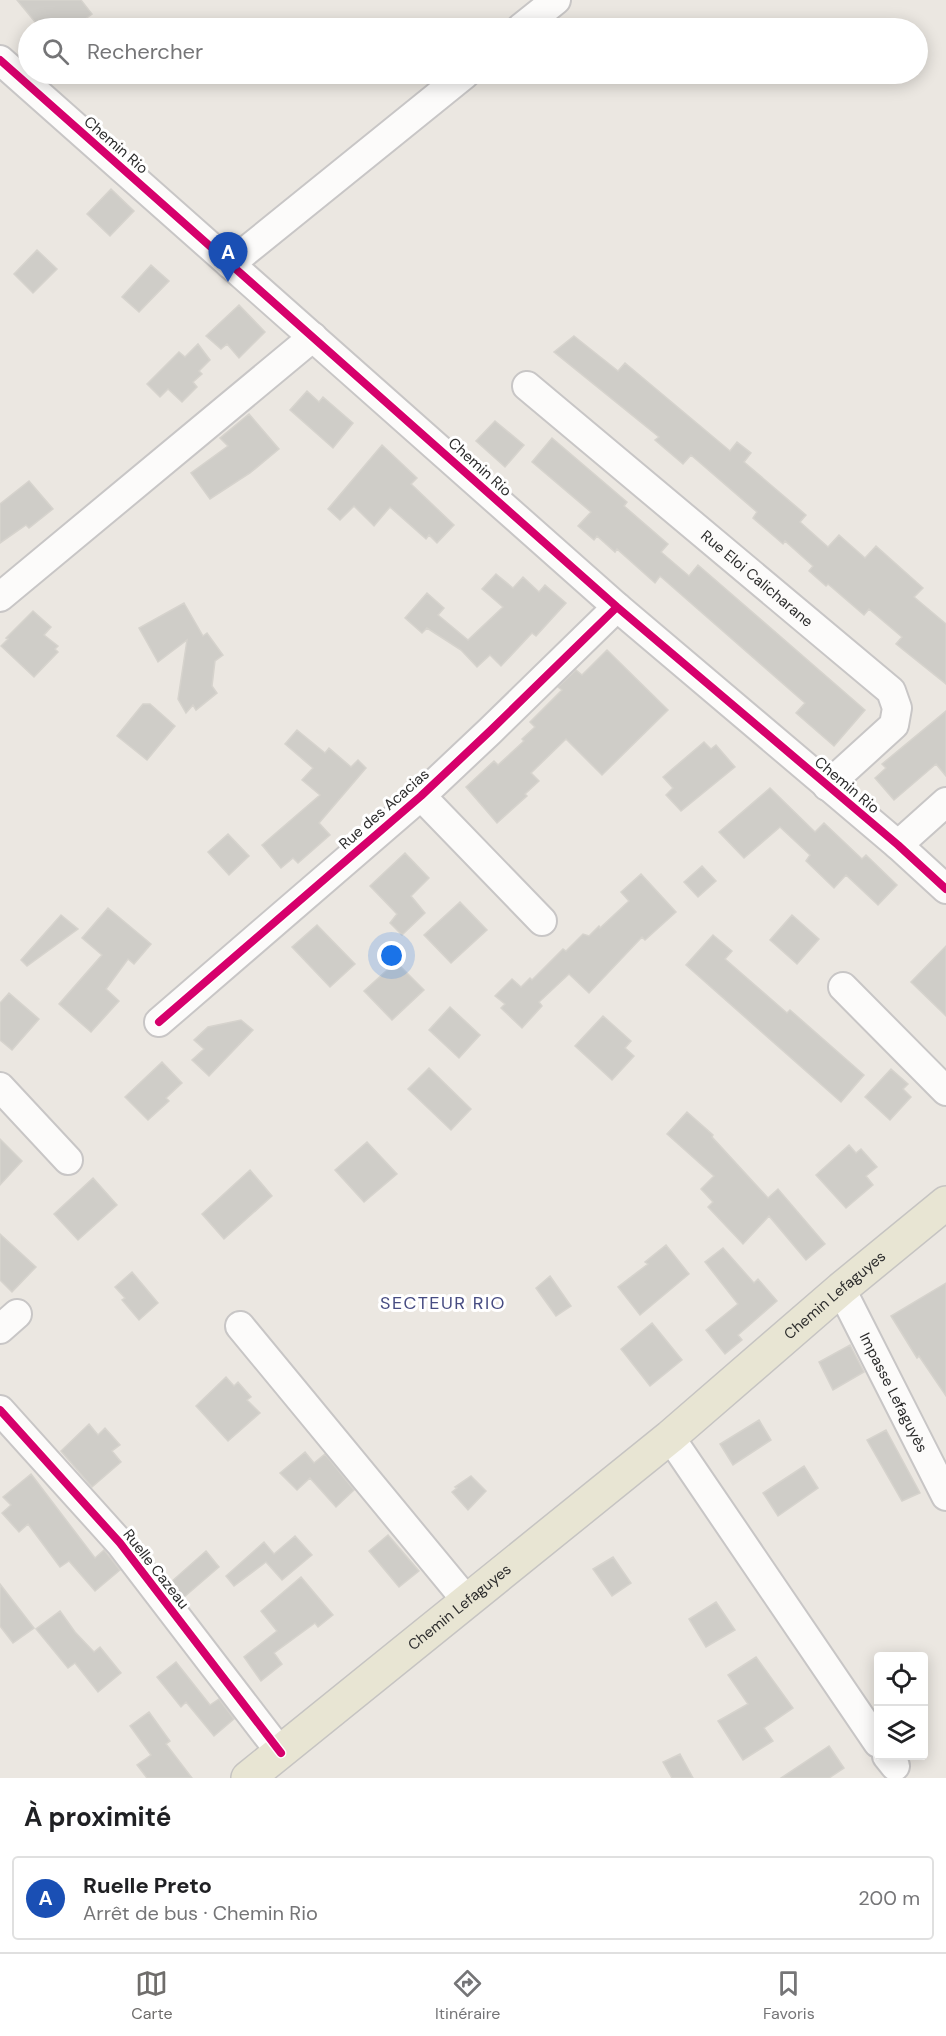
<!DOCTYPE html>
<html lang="fr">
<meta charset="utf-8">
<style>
:root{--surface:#fff;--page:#f6f6f6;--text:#202124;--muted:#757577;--line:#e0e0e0;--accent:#6f6d6b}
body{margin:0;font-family:"DM Sans",sans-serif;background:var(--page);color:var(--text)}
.controls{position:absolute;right:18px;bottom:18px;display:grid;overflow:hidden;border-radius:6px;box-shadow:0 3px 15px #0003}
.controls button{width:54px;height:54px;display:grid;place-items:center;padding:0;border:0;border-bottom:2px solid var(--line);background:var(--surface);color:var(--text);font:30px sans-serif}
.you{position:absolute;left:392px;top:956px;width:21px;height:21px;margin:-15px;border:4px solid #fff;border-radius:50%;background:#1a73e8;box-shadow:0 0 0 9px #1a73e833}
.badge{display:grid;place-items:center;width:39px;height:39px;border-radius:50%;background:var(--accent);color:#fff;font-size:20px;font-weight:700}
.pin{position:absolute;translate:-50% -50px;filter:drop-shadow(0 2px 3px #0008)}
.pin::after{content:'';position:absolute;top:32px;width:21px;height:18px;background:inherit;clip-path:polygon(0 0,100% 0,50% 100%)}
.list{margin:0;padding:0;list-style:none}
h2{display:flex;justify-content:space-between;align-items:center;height:78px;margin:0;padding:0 24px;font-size:26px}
h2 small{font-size:20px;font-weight:400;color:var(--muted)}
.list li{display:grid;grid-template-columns:39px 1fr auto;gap:18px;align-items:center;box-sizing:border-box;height:84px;margin:0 12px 12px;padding:0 12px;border:2px solid var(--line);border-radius:6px}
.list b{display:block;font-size:22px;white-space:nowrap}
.list p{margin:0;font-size:20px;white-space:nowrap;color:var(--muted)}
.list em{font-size:20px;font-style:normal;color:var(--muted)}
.icon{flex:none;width:33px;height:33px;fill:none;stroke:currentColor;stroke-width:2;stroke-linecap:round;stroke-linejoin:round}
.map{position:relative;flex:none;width:946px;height:1778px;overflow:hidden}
.search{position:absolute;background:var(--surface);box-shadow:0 3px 15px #0003;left:18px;right:18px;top:18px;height:66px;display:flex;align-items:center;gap:15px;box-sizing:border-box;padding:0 21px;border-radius:33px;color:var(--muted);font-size:22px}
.sheet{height:174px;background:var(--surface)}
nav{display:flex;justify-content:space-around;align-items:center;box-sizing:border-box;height:84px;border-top:2px solid var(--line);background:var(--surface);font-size:16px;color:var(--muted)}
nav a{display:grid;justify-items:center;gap:3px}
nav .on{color:var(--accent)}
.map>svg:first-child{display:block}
.building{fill:#cfcdc8;stroke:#d6d3cd;stroke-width:1.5}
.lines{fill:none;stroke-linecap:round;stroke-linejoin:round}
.minor-casing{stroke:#c8c6c6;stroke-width:32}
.major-casing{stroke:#c6c4c2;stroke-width:36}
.minor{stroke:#fcfbfa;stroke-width:28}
.major{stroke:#e8e5d3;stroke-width:33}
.cycleway-casing{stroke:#fff;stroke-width:11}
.cycleway{stroke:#d6006c;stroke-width:8}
.labels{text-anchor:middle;stroke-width:6;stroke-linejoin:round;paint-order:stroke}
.street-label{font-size:15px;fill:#2c2c2c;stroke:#fff}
.quarter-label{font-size:18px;letter-spacing:1.5px;fill:#474c82;stroke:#fff}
</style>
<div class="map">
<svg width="946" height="1778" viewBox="0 0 946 1778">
<rect width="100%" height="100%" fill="#ebe7e1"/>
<!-- building -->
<path class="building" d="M17,0h64l11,14 -19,14h-33z
M111,189l23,22 -24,25 -23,-22z
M37,250l20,19 -24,24 -19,-19z
M151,265l18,16 -30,31 -17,-15z
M239,305l26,27 -26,26 -12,-14 -6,5 -15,-13z
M574,336l44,35 7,-8 105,88 7,-9 14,11 -7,9 62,53 -6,7 28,25 11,-12 26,23 11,-12 47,42 -9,9 32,27v60l-50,-40 6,-7 -33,-28 -5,6 -36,-31 -2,2 -17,-15 4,-5 -28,-25 -2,3 -30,-26 4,-6 -66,-57 -8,9 -28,-24 4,-3 -105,-85z
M198,344l12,16 -11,11 3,3 -9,8 4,5 -15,15 -14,-13 -8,8 -13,-13 32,-32 6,5z
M307,391l12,11 4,-5 30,26 -20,25 -43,-38z
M249,414l30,35 -29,24 -40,26 -19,-26 37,-27 -8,-8z
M495,421l29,24 -19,22 -29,-26z
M552,438l75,64 -3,4 44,38 -7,8 28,24 9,-11 167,145 -31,36 -38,-33 9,-10 -145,-127 -5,7 -38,-34 -2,3 -18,-16 -3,4 -16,-14 13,-14 -59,-50z
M382,445l35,33 -6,6 43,41 -17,18 -8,-8 -3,4 -36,-32 -16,19 -20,-20 -14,14 -12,-11z
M29,481l24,28 -24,19 -3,-3 -26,18v-39z
M496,574l17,14 10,-11 16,15 6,-7 21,18 -30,33 -4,-3 -31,33 -11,-11 -13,12 -16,-17 -34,-22 -5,5 -17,-15 22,-25 17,15 -6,7 30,25 35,-33 -21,-18z
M184,603l19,33 4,-3 16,22 -8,6 -3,25 5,7 -21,17 -3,-5 -7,8 -8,-14 9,-59 -29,22 -19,-34z
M33,611l18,16 -7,8 14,11 -3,3 3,3 -24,25 -33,-31 7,-7 -2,-1z
M607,650l61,60 -66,65 -36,-36 -35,34 8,8 -14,13 2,2 -30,27 -31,-36 28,-26 4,4 26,-24 -2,-2 13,-12 -5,-5 32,-32 -4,-3 18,-17 6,5z
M143,704h7l25,22 -28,34 -30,-24z
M946,711v65l-10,-12 -42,36 -19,-22 11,-10 -4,-4z
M297,730l28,23 4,-5 22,19 7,-7 8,8 -47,55 11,12 -32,28 -5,-5 -12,10 -19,-23 58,-50 -18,-15 11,-12 -28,-24z
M704,742l7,7 5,-4 19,22 -54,44 -15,-16 7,-7 -10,-11z
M770,788l45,44 9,-9 38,36 4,-4 31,30 -19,20 -32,-30 -12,13 -28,-27 4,-6 -30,-28 -36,31 -25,-26z
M228,834l21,22 -20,19 -21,-23z
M405,853l24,25 -18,18 14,17 -23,22 -12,-12 7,-9 -27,-28z
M702,866l14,15 -18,16 -14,-15z
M641,874l35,38 -31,28 -3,-3 -53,56 -20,-19 -30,28 3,4 -20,22 -21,-20 4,-4 -10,-8 17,-17 9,8 9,-9 2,2 31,-31 3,2 17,-17 6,2 10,-10 1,2 29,-27 -8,-9z
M460,902l27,28 -36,33 -27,-28z
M108,908l43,36 -17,20 -6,-5 -22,30 13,12 -28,31 -32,-28 43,-49 -20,-17z
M61,915l17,14 -51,37 -6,-6z
M792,915l27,24 -22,25 -27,-24z
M317,925l38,39 -25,23 -38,-40z
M713,935l19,16 -7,8 62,54 3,-3 74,65 -23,27 -155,-137z
M946,946v70l-35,-34z
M396,962l28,28 -32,30 -28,-29z
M9,993l30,26 -27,31 -12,-10v-37z
M450,1007l30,28 -21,23 -30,-28z
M603,1016l28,25 -6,7 9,8 -22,24 -37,-34z
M241,1020l12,10 -44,46 -17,-16 12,-11 -10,-9 14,-13z
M162,1062l20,21 -16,15 3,3 -21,19 -23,-23z
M429,1068l42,41 -20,21 -43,-41z
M891,1069l17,15 -5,5 8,8 -21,23 -25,-23z
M687,1112l26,23 -1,2 56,61 10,-9 47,55 -19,16 -37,-44 -26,28 -35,-37 5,-5 -12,-13 13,-13 -47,-42z
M0,1139l22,22 -22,24z
M367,1142l30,32 -33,28 -29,-32z
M849,1145l7,8 5,-4 16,18 -11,9 7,9 -27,23 -30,-33z
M250,1170l22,26 -48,43 -22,-25z
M93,1178l24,27 -39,35 -24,-26z
M0,1234l36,33 -24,25 -12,-12z
M666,1245l23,29 -49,41 -22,-28 30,-23 -3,-2z
M723,1248l31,35 4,-4 19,22 -39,34 4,5 -17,14 -19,-24 32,-26 -33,-42z
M132,1272l26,31 -19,17 -17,-20 3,-2 -10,-11z
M550,1276l21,30 -15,10 -20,-28z
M946,1283v113l-27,-40 -2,2 -26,-42z
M652,1323l30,37 -32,26 -29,-37z
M850,1345l14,27 -31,18 -14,-28z
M226,1377l8,9 4,-4 13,15 -4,3 13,13 -32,28 -32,-35z
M759,1420l12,20 -38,25 -13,-21z
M89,1424l9,11 7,-7 8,9 7,8 -8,6 9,11 -29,25 -31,-36z
M886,1430l34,63 -18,8 -35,-61z
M305,1452l9,11 11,-9 29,36 -18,17 -26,-29 -13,12 -17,-17z
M804,1466l14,22 -40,28 -15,-23z
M31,1474l64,84 9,-8 16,20 -25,21 -26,-30 -9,6 -32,-43 -9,8 -17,-19 9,-8 -8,-8z
M471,1476l15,15 -18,19 -16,-18 5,-4 -2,-1z
M388,1535l31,36 -20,16 -30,-36z
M295,1536l17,19 -30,25 -16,-18 -32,24 -8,-10 38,-34 10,12z
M206,1551l13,16 -36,31 -12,-16z
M613,1557l18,26 -19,13 -19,-27z
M301,1577l32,38 -15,12 -3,-4 -41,30 8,11 -21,17 -17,-24 33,-26 -16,-20z
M0,1584l34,44 -21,15 -13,-17z
M716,1602l19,28 -29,17 -17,-28z
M60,1611l15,21 19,20 6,-5 21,26 -23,19 -23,-29 -7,5 -32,-39z
M756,1657l37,51 -29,20 9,13 -30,19 -25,-39 30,-17 -20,-29z
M176,1662l34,43 9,-6 15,20 -20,17 -28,-34 -5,5 -24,-30z
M149,1712l21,29 -4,3 26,34h-45l-10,-13 14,-10 -21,-29z
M829,1746l15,22 -15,10h-48z
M680,1754l13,24h-21l-9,-16z"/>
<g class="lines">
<!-- minor casing -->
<g class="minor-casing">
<g id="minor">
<path d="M521,28l35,-28"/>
<path d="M0,60l617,547 281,238 48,44"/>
<path d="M230,264l235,-190"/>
<path id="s1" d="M527,386l364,305 6,17 -3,17 -67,61"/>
<path d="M0,597l313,-260"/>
<path d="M421,796l121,125"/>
<path d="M898,845l48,-43"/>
<path d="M843,987l103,104"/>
<path d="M159,1022l262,-226 69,-65 127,-124"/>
<path d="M0,1087l68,73"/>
<path id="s2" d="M841,1289l105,207"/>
<path d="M240,1326l227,275"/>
<path d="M0,1329l17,-15"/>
<path d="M0,1410l120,133 161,210"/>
<path d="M670,1437l208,306"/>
<path d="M887,1756l8,10"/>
</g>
</g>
<!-- major casing -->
<g class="major-casing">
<g id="major">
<path id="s3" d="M248,1778l422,-341 171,-148 105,-86"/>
</g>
</g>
<!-- minor -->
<use href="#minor" class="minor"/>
<!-- major -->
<use href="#major" class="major"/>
<!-- cycleway casing -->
<g class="cycleway-casing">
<path id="cycleway" d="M0,60l617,547 281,238 48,44
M159,1022l262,-226 69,-65 127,-124
M0,1410l120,133 161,210"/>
</g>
<!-- cycleway -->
<use href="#cycleway" class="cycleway"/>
</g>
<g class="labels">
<!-- street labels -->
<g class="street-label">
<text transform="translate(116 145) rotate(41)" y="5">Chemin Rio</text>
<text transform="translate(480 467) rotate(42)" y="5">Chemin Rio</text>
<text dy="5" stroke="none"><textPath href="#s1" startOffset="300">Rue Eloi Calicharane</textPath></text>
<text transform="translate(847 785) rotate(40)" y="5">Chemin Rio</text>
<text transform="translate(384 809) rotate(-41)" y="5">Rue des Acacias</text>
<text dy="5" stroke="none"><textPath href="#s3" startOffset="760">Chemin Lefaguyes</textPath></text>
<text dy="5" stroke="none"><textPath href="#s2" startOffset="116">Impasse Lefaguyès</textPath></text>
<text transform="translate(156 1569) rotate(52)" y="5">Ruelle Cazeau</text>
<text dy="5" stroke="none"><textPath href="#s3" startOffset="272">Chemin Lefaguyes</textPath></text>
</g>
<!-- quarter labels -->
<g class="quarter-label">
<text x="443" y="1309">SECTEUR RIO</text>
</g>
</g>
</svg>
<div class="controls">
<button><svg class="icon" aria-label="locate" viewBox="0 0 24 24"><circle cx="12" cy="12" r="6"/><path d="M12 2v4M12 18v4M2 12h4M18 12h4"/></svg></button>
<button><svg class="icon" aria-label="layers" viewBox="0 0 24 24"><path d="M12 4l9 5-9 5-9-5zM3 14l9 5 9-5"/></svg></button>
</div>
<div class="you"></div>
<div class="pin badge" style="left:228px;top:282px;background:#1a4fb4">A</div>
<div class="search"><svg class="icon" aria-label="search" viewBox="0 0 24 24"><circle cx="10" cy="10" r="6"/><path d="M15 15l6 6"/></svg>Rechercher</div>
</div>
<section class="sheet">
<h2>À proximité<small></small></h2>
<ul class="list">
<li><span class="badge" style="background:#1a4fb4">A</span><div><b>Ruelle Preto</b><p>Arrêt de bus · Chemin Rio</p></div><em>200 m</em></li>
</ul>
</section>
<nav>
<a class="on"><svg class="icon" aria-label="map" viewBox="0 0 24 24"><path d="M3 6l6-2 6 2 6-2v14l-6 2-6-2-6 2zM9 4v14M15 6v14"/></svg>Carte</a>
<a><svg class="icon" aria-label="directions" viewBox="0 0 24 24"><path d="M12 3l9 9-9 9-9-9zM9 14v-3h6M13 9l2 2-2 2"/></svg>Itinéraire</a>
<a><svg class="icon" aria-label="saved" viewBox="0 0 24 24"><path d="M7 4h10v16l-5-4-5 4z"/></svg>Favoris</a>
</nav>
